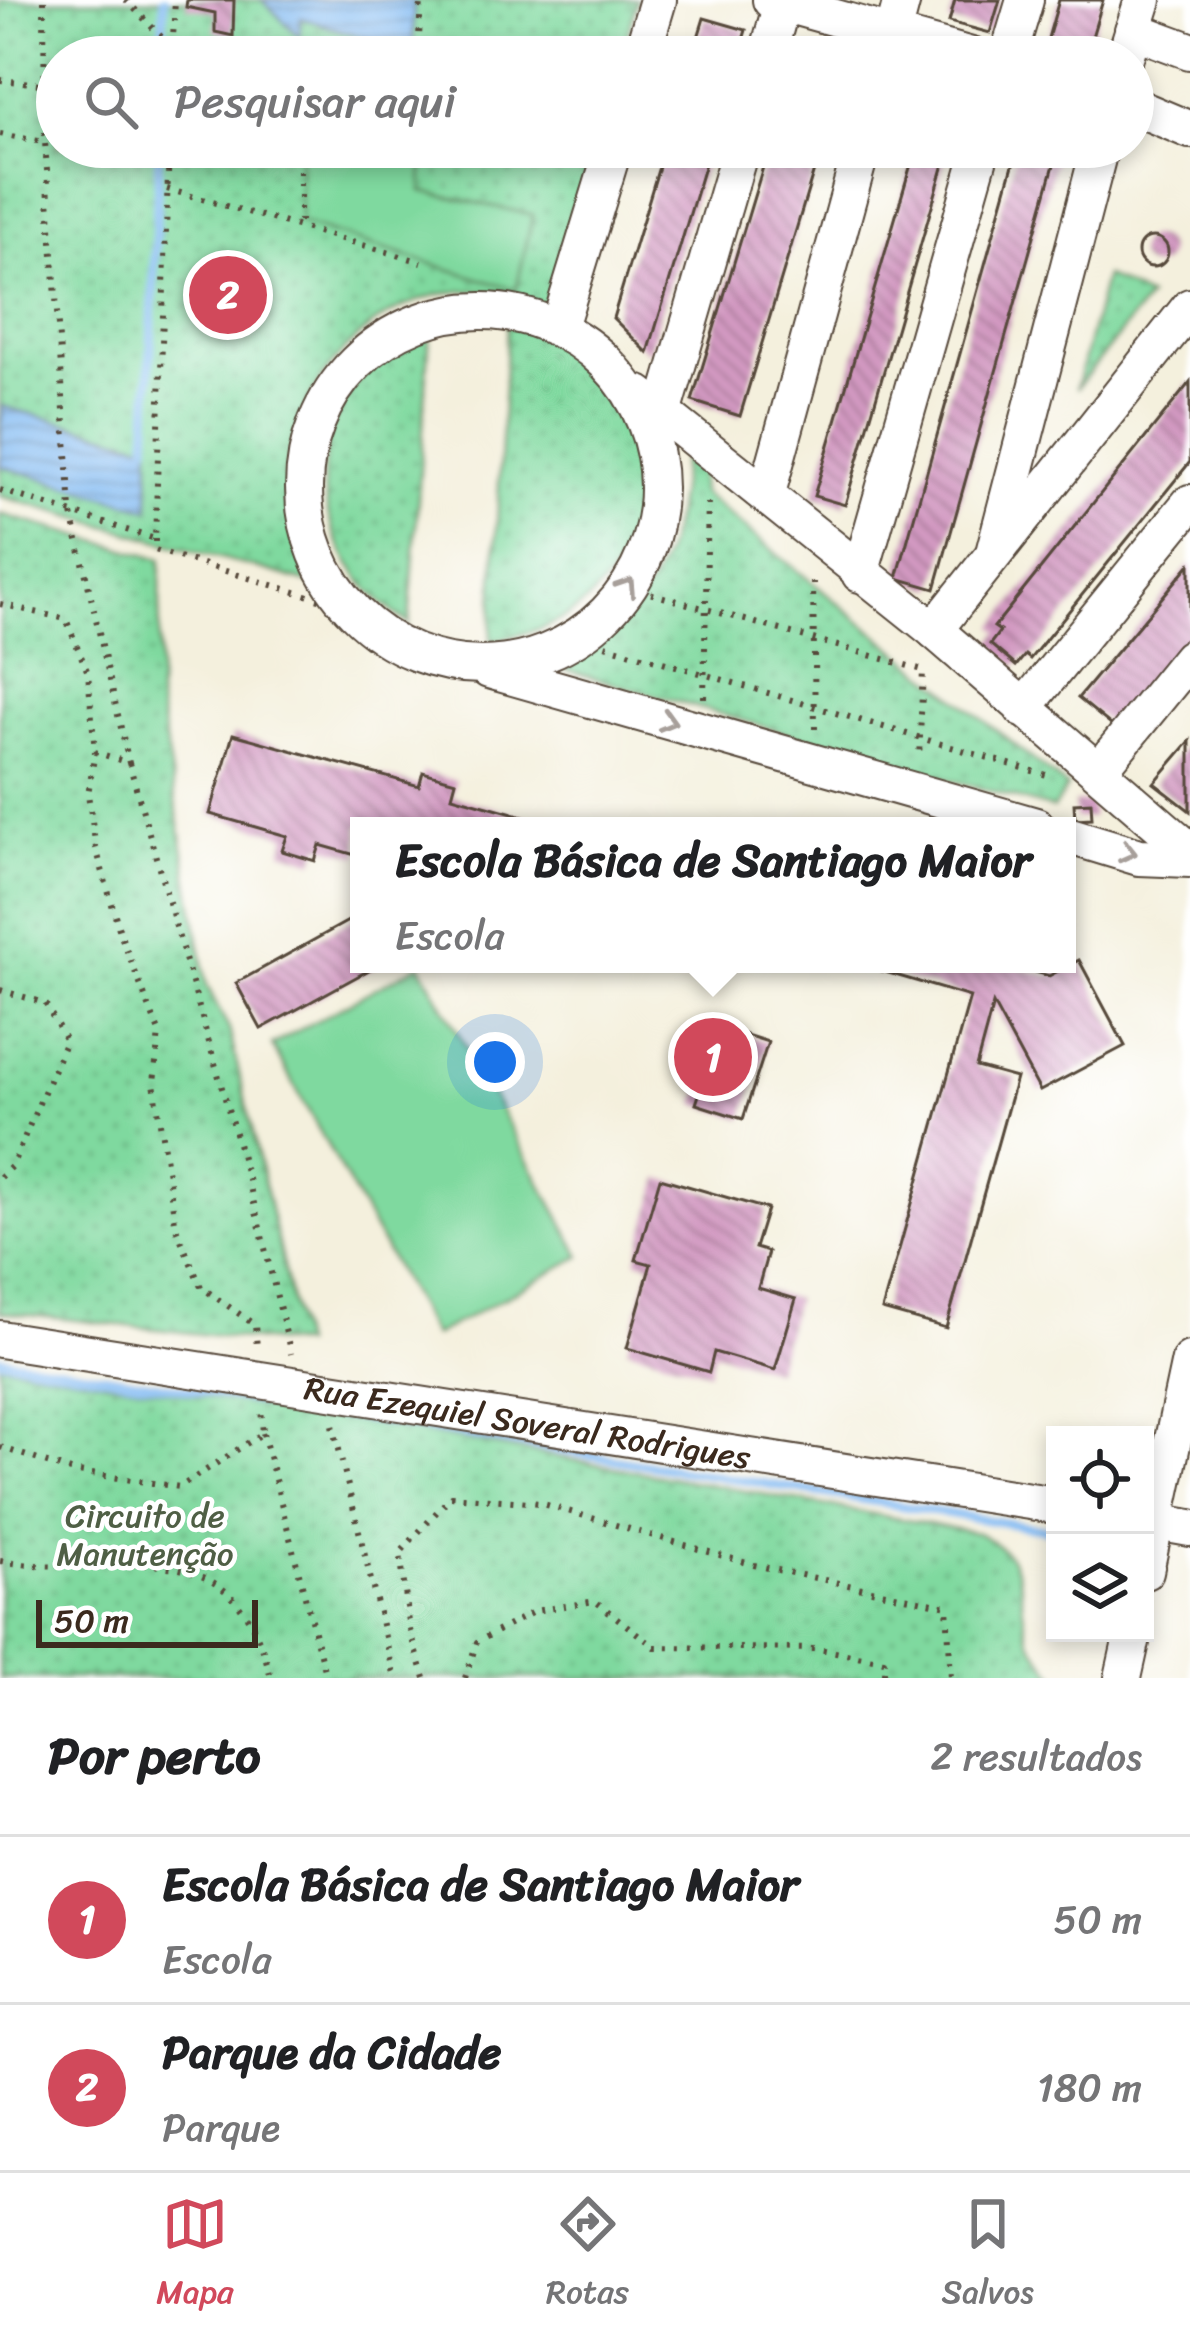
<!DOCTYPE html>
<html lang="pt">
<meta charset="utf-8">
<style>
:root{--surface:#fff;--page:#f2f2f2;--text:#202124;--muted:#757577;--line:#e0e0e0;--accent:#d1495b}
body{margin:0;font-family:Sriracha,sans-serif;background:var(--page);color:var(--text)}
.controls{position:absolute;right:36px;bottom:36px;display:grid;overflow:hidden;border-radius:0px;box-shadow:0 6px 18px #0003}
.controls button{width:108px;height:108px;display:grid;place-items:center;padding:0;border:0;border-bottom:3px solid var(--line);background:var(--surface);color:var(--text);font:60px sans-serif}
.scale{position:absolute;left:36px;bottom:30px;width:222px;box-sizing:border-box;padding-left:12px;border:6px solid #3b2a1e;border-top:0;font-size:33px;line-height:42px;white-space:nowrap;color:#3b2a1e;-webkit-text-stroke:9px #fff;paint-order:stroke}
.you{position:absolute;left:495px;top:1062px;width:42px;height:42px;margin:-30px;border:9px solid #fff;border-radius:50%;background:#1a73e8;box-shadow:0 0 0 18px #1a73e833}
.badge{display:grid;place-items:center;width:78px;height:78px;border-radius:50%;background:var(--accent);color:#fff;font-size:39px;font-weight:700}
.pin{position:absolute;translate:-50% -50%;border:6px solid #fff;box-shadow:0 3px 12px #0006}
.popup{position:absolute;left:350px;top:817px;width:726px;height:156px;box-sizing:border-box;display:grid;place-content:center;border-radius:0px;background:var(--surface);filter:drop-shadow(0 3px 9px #0005);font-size:39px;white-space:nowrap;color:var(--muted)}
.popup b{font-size:45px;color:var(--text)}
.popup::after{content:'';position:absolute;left:50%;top:100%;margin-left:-24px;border:24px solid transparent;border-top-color:var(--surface)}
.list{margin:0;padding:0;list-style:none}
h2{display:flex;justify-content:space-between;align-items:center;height:156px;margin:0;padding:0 48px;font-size:51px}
h2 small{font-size:39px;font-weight:400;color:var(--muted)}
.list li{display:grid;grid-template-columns:78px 1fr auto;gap:36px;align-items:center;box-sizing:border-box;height:168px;padding:0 48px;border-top:3px solid var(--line)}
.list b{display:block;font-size:45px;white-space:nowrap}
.list p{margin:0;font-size:39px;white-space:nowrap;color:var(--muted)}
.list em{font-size:39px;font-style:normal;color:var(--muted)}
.icon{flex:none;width:66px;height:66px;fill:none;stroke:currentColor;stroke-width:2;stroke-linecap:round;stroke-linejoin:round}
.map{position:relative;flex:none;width:1190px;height:1678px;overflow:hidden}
.search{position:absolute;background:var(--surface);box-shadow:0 6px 18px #0003;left:36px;right:36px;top:36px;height:132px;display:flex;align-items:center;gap:30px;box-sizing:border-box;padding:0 42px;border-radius:66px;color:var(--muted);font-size:45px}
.sheet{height:492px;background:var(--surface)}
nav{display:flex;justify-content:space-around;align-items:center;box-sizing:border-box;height:168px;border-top:3px solid var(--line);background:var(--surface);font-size:33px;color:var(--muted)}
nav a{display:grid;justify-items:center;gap:6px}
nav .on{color:var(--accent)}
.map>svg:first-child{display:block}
.grass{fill:url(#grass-dots);stroke:#5d825e;stroke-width:3}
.pitch{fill:#7fd99f;stroke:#5d825e;stroke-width:3}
.water{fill:url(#water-rules);stroke:#5e7288;stroke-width:3}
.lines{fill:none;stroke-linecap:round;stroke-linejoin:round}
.stream{stroke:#81baf2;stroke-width:9}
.building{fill:url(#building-back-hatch)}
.minor-casing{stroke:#57483b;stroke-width:40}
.path{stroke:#57483b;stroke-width:6;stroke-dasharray:3 9;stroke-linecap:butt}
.minor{stroke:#fff;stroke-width:36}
.oneway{stroke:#a79f9a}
.labels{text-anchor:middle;stroke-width:9;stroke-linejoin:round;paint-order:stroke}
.street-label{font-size:33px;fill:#3b2a1e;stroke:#fff}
.park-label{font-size:33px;fill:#4f5f45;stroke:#fff}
</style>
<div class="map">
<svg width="1190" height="1678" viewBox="0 0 1190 1678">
<defs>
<pattern id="grass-dots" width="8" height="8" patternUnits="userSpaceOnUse" patternTransform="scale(3)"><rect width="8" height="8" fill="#7fd99f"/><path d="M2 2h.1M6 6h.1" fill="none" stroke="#6fba88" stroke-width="1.8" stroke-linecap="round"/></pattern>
<pattern id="water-rules" width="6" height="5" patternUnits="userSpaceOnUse" patternTransform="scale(3)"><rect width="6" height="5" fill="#81baf2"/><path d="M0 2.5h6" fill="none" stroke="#6b97c3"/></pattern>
<pattern id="building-back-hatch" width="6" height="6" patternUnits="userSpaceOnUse" patternTransform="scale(3)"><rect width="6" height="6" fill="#d299c1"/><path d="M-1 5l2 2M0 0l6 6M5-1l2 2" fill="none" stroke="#ac7d9c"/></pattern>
</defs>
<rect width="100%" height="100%" fill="#fff"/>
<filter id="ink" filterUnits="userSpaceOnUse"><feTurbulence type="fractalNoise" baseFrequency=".00833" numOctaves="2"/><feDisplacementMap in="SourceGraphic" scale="24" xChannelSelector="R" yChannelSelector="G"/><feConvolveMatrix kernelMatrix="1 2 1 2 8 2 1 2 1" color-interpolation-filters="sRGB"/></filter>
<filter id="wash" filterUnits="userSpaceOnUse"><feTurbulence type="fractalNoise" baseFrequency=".004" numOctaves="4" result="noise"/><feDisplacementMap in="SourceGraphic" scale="48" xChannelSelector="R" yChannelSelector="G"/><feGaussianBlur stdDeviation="2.7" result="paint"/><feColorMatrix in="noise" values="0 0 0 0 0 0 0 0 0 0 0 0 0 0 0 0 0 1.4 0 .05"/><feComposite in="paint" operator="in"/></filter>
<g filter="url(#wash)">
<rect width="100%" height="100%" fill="#f4f0dd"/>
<!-- grass -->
<path class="grass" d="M0,0h637l-16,57h-564v90h538l-47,159c-18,-5 -36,-12 -54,-14 -104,-12 -189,74 -207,171 -7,42 14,87 33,123l-320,-90z
M1105,276l43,22 -72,91z
M507,325c129,30 184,187 77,279 -27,23 -59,30 -93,37z
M430,332l-21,292c-117,-77 -117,-237 21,-292z
M690,458l9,7 2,28 366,294 -14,22 -487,-139 -4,-7c89,-49 112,-103 120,-202z
M0,514l161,45 -3,141 49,286 22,43 72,316 -301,-33z
M0,1364l385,62 593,107c58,31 34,56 52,106 6,15 19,26 28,39h-1058z"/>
<!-- pitch -->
<path class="pitch" d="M300,147h124l-2,44 111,24 -17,75 -216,-67z
M420,964l161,292 -148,80 -161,-291z"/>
<!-- water -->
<path class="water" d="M262,0h152l-1,53 -112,-35 -1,19z
M2,406l148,40 -1,63 -149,-43z"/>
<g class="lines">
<!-- stream -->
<path class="stream" d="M162,57l2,-57
M147,445l12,-298
M0,1359l1055,172"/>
</g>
<g id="blocks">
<!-- building -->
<path class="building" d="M187,0h47l-1,36 -18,-4v-19l-29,-6z
M955,0h45l-10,33 -41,-11z
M1059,0h44l-17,57 -42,-5z
M704,18l42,12 -8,27h-46z
M665,147h45l-62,206 -35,-35z
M769,147h52l-81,269 -48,-15z
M916,147h33l-104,358 -31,-9z
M1018,147h41l-124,442 -38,-11z
M1138 252a15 15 0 1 1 30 0a15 15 0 1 1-30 0Z
M1190,382v80l-160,197 -5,-4 -9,11 -26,-22 10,-13 -6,-4z
M1190,564v77l-73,89 -39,-32z
M233,734l186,52 4,-14 33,9 -4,15 75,21 -2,9h-166v30l-39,-11 -5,16 -33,-10 5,-15 -77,-22z
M1190,741v70l-36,-28z
M1091,802l1,16 -17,1 -1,-16z
M359,915v49h21l-119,65 -25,-46z
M1079,960l46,86 -85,45 -47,-87 -17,63 40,11 -70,250 -64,-18 88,-313 -112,-33h149l42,12z
M721,1027l47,15 -25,77 -47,-15z
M660,1178l107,31 -12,39 13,4 -10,36 38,11 -21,71 -61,-18 -5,20 -82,-24 24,-84 -15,-4z"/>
</g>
</g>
<g filter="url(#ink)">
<use href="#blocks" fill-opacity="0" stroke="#57483b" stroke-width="3"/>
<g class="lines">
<!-- minor casing -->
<g class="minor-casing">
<g id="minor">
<path d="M771,0l204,57"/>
<path d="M1133,30l57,21"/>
<path d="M641,57l17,-57"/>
<path d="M767,57l16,-57"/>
<path d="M887,57l15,-57"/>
<path d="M1008,57l17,-57"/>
<path d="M1125,57l18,-57"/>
<path d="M1133,106l57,24"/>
<circle cx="481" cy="488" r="177"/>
<path d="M559,327l55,-180"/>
<path d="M639,394l295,236 256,221"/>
<path d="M663,414l78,-267"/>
<path d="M767,493l95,-346"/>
<path d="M995,549l105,-402"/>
<path d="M860,574l122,-427"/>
<path d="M934,630l256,-323"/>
<path d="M489,670l547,156"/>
<path d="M1023,709l167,-206"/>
<path d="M1099,770l91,-112"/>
<path d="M1067,835l72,22 51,2"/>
<path id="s1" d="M0,1339l1055,166"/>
<path d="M1145,1520l45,8"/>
<path d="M1145,1571l45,-211"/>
<path d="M1123,1678l10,-45"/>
</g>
</g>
<!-- path -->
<path class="path" d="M44,0l1,142 26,368 58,253 -34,-11
M126,0l47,49 24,8
M172,57l3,-57
M418,57l3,-57
M0,80l42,4
M0,134l44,8
M300,147v76
M167,189l255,73
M0,490l155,49 14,-392
M155,539v11l198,59
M813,582l2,147
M628,587l295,83 -4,89
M0,604l66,15 22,54 7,79 -7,42 8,54 25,88 38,96 -5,51 22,145 25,59 54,38 2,22
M587,631l11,12 452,133
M704,698l4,-200
M129,763l118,412 44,179
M0,990l45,13 21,38 -54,125 -12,11
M333,1425l62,253
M263,1433l63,245
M0,1447l71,24 109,16 83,-54 -2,-25
M0,1561c119,21 232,-45 271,117
M425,1678l-15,-48 -10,-77 51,-57 89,7 214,62 193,41 4,72
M465,1678l12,-36 58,-31 60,-10 60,46 164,2 65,12v17"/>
<!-- minor -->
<use href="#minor" class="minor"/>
</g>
<!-- one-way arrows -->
<defs><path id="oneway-chevron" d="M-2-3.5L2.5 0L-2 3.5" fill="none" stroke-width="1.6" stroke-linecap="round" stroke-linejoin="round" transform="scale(3)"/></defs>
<g class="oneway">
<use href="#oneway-chevron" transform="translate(627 586) rotate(-57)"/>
<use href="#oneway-chevron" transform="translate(668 721) rotate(16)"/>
<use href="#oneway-chevron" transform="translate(1128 852) rotate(14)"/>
</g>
</g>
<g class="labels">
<!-- street labels -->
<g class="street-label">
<text dy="12" stroke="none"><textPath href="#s1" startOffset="534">Rua Ezequiel Soveral Rodrigues</textPath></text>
</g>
<!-- park labels -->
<g class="park-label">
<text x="145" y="1527">Circuito de<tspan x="145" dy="38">Manutenção</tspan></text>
</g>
</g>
</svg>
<div class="controls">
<button><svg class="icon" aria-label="locate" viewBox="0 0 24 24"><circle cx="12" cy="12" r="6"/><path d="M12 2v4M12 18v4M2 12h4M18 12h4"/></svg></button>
<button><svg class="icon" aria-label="layers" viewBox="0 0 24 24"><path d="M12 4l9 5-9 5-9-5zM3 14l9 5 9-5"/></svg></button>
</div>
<div class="scale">50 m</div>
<div class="you"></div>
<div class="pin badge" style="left:713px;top:1057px">1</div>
<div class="popup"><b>Escola Básica de Santiago Maior</b>Escola</div>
<div class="pin badge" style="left:228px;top:295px">2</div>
<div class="search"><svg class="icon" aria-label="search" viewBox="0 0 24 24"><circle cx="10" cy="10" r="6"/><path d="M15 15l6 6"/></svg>Pesquisar aqui</div>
</div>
<section class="sheet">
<h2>Por perto<small>2 resultados</small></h2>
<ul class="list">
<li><span class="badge">1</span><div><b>Escola Básica de Santiago Maior</b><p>Escola</p></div><em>50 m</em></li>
<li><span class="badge">2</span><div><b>Parque da Cidade</b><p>Parque</p></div><em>180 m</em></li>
</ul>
</section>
<nav>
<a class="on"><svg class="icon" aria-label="map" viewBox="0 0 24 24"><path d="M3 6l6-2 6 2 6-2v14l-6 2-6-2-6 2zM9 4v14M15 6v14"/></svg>Mapa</a>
<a><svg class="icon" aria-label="directions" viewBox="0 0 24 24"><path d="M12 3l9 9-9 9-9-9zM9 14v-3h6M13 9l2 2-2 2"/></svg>Rotas</a>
<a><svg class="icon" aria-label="saved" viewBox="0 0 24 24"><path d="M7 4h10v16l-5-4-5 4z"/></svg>Salvos</a>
</nav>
